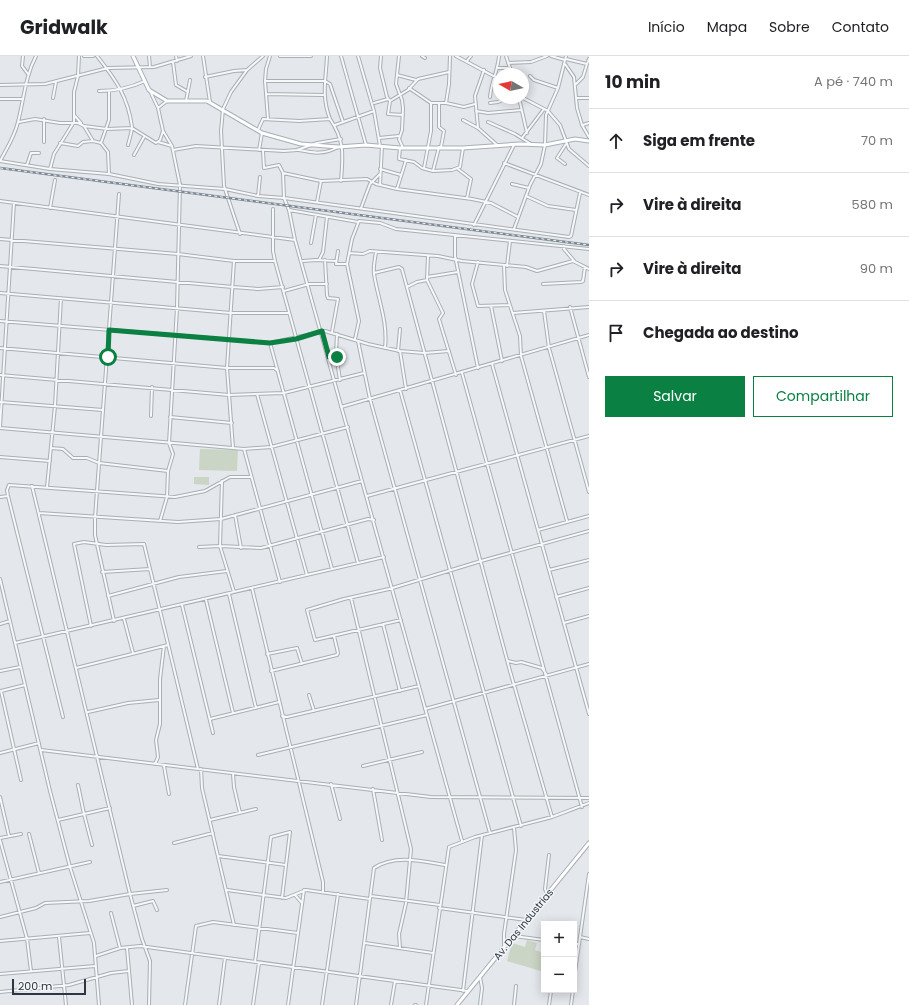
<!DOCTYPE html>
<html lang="pt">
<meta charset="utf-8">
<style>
:root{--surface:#fff;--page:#f6f6f6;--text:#202124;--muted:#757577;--line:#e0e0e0;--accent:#0b8043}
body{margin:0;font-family:Poppins,sans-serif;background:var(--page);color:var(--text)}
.controls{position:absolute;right:12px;bottom:12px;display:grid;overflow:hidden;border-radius:0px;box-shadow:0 2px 10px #0003}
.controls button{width:36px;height:36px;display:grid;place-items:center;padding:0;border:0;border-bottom:1px solid var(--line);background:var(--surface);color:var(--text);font:20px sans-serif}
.compass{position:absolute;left:493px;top:12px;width:36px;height:36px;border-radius:50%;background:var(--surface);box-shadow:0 2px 10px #0003;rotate:279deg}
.scale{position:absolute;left:12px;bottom:10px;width:74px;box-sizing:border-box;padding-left:4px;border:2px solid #2c3743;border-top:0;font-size:11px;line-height:14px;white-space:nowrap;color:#2c3743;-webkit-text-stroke:3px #f3f6f8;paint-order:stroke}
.stop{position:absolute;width:12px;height:12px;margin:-9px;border:3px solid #0b8043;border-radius:50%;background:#fff}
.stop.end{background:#0b8043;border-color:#fff;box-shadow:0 1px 4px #0008}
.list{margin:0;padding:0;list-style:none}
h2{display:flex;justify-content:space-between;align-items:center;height:52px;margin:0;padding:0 16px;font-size:17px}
h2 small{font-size:13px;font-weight:400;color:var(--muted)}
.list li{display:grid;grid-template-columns:26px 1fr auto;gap:12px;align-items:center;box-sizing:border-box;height:64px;padding:0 16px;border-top:1px solid var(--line)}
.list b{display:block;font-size:15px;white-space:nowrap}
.list em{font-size:13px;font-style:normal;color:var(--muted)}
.actions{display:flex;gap:8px;padding:12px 16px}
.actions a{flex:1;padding:9px 0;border:1px solid var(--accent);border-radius:0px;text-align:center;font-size:14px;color:var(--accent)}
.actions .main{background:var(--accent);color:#fff}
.icon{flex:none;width:22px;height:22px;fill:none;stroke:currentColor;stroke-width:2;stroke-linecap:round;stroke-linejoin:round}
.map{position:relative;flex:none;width:589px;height:949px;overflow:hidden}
header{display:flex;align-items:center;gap:24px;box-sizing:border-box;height:56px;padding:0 20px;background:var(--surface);border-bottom:1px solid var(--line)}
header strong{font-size:19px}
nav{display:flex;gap:22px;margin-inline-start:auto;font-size:14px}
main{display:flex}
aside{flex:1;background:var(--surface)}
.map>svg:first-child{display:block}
.green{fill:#cbd5c5}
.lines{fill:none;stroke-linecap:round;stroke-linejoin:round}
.street-casing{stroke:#a9afb5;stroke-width:4}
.secondary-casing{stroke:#a9afb5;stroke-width:5}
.street{stroke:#f6f8f9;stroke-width:2}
.secondary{stroke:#fff;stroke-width:3}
.rail-casing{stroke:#7d8994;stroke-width:2.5}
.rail{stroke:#f3f6f8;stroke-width:1;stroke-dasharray:3;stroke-linecap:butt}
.route{stroke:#0b8043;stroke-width:5}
.labels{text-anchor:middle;stroke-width:3;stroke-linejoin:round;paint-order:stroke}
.street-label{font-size:10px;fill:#2c3743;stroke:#f3f6f8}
</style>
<header>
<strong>Gridwalk</strong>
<nav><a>Início</a><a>Mapa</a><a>Sobre</a><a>Contato</a></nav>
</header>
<main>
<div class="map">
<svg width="589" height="949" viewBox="0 0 589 949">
<rect width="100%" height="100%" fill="#e4e7eb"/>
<!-- green -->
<path class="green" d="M200,393l38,1 -1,21 -38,-1z
M194,421h15v8l-15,-1z
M527,884l10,3 -2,7 9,3v19l-37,-11 5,-18 13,4z"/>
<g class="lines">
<!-- street casing -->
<g class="street-casing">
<path id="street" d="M23,0l-1,10 6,8
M84,0h9
M97,0c19,24 31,41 35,71 0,5 -3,13 -4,18
M149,0l1,11
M176,0l1,5
M203,0l7,46
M280,0h31
M327,0c-1,24 -6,39 3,63
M341,0l25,89
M358,0l16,55
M381,0l-1,12 7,29 3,4 18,-11 10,-11 31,-7
M399,0l-3,28 6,16 1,8 -1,22 -3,9 4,9
M422,0l3,2
M456,0l43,23
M506,0l6,18
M551,0l14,4
M566,3l21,5 -4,13 -8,8
M467,5l4,-5
M173,6l3,23 12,7
M508,7l23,-1 16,-6
M565,8l9,13 3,31 5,17 7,12
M587,8l2,-5
M498,12h11
M397,19l19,5
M530,20l4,4 24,8
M205,21l29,-6 13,-1 16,-14
M265,25l1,-12 4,-13
M0,29l45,-1 63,-16 46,-1 37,-11
M409,32l22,15h15l18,4 11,-3
M99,35c15,0 31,-3 46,-10
M150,35l8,17
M266,38l57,1
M490,41c1,-14 8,-27 9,-41
M53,42l3,-16
M519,42l8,35
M523,42l25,13 12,14 9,24 20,17
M577,42h12
M0,43h23
M186,45l4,-21
M390,45l-2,13 15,1
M374,47l14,-4
M439,47v24l5,4 -3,16
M446,47l3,-19 1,-28
M490,47l8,-1 8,-4
M476,55l12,2 33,-3
M75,60l6,7
M268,63l-3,-38h60l5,3 13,38
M463,64l15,8 19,17
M19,66l16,-3 25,4h18l6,3 9,15 8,2
M488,66l27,12 16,10
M335,69l39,-14 6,35
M583,69l6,-2
M84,70l23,3 25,-1 24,15 4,-3 3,-9
M478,72l-3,-32 9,-26
M258,74l5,-11 36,2 31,-2c15,22 13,36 11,62
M379,82l20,-2
M522,82l22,-29
M44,86v-23
M158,86l14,4
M60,87l18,3 5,-4 10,-1
M400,92l-1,11 15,3 8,6 11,3 19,-1 8,-3 3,-19
M173,94l23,-4 88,5 13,-1 20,-7 24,-4
M259,94l3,-17
M298,94c16,3 26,5 40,-3
M263,95l1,17 15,-3 4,8 38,8 46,-2 9,5 21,5 75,10 19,4 27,14
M134,99l10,-18
M0,105l50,8 59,5 49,10 67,5 33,7 26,2 5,12 6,30 167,601
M0,105c7,-13 15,-25 18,-39 6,-23 7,-45 18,-66
M504,107l85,32
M565,108l-8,-6 9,-14
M27,109l4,-12h8
M424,112l7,-37v-28
M50,113l4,-15 20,-32v-30l4,-16 1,-20
M380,113l21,6
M458,113l13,10 -4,19
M433,115l6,-24
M283,117l1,25 285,39 2,-1 9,-43
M109,118l-1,-22 -7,-9 8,-23v-29
M512,128l17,4
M380,129l2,-39
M397,133l9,-29
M258,140l2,-19
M526,140l22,10 28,4
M0,145l295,39
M317,146l4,-21
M50,152l5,-28
M361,152l9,-24 10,-10
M273,153v42l2,10 83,302
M289,154l69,12
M474,169l40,-80
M514,173l16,-44 11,-21 4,-19 1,-30 12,-27 8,-32
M240,178l-16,-48 -3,-55 2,-22 8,-17 16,-22
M455,179v21l23,112
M0,183l178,15 56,7h41
M311,187l5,-28
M564,190v3l11,13
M338,195l-2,13h11
M376,196c-1,7 -3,15 -2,22 4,25 14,48 11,74
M349,197l14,1 7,-3 68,5 24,5 64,6 11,4 36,-10 16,8
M428,200l-1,24 16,33 -4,6 17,56
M319,204l4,-8 4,-35
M325,204l2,35 1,3 10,1 -6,33
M303,205l13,-1 20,1
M478,206l-6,22 6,22 32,-1
M504,209l1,25 15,46 1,20 46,165
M0,210l233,21 25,2 25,-2
M507,210l3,-25
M374,217l25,-6 3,2 108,402 42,146
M427,221l31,-5
M543,228l38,-2 2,-1 2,-14
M407,231l10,-5 10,-2
M284,235l25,-7h18
M0,237l231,20h58
M491,250l11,55
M570,251l19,70
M544,255l5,37 40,144
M513,257l76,-6
M0,265l270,22 55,-12 43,13 32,7 24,2 25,-2
M337,278l-1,20 4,26
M355,283l4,-18 -12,-57 5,-25 7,-18 21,2 16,6 193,20
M358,285l12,58 120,434
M270,287l62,226
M0,292l227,20h47l4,3
M398,295l2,-22
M400,295l6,38
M329,301h8
M492,308l97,350
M462,317l120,434
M0,319l229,20 55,-2 80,-20
M400,334l121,436
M257,338l50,181
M0,346l103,8
M341,351l248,-72
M151,360l1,-29
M170,361l62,6
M0,371l14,-224
M0,372l244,21 27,-2 77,-20
M51,392l12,1 10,9h14l12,5 69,8
M233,392l-6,-80 7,-107
M244,393l36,133
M0,401l50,4
M222,425l-2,65 14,46
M32,430l98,408 12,45 8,22 -1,44
M47,431l8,-81 6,-108
M367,440l222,-60
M0,441l8,-1
M39,457l139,9 43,-3 141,-38
M235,459l6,33
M160,465l7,-24 1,-26 5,-17 -4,-11 8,-135 3,-123 -8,-39 -9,-15 -5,-23 9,-7
M538,474l51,-14
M199,491l21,-1 41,2 107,-29 6,1
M549,514l40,-10
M102,516l48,-3
M0,523l50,212 20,76 24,76 5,62
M252,532l71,294v10
M229,538l27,114
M108,540l71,-19 48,-6
M556,541l33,-9
M351,542l60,251 -5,54 -7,31 1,14
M206,544l27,113
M182,549l31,128
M124,563l9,34
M401,564l-86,20 -8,-30 37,-11 45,-10 92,-28 108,-30
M114,565l-19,-86v-17l24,-324
M564,567l25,-7
M0,568l10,-3
M383,568l17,67
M91,570l-17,-82 10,-2 22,3 38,-1 54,225
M15,587l369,-86
M267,598l30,-6 5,16
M508,605l8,2 5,-1 21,6 4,6
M76,612l92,-23
M0,615l20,-4
M271,615l66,-16 1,-2 -4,-17
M1,635l20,89
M1,635l24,-6
M309,639l5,16
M425,653l164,-45
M88,656l40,-9 31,-3
M282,660l5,1 132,-31
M63,661l-55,-221 -1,-6 2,-5 166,12 30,-6 25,-14h21
M210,663l69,-17
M41,694l390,47 158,1
M0,697l39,-10
M258,699l169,-40
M155,708l3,-7 -2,-17 4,-16v-45l4,-33
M164,710l5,28
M363,710l59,-14
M201,713l1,19 32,137
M233,718l1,13 6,26
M331,728l9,35
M373,733l9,51
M0,741l9,39
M58,764l26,-6 -6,-29
M210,764l46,-11
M29,778l10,39
M0,782l21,-4
M0,784l27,99 4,32
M174,787l39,-10
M92,789l-8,-31 26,-6
M218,800l68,9
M0,826l90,-20
M227,834l59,8 20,-8 64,9
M547,838l-2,-5 4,-34
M295,839l7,8
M371,840l69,9
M133,850l20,-5 4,9
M439,852l87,12
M111,857l9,35
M0,861l36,-9 9,-5 44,-2 41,-7 37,-4
M514,880l30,4
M59,881l7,68
M580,881l9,2
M0,885l90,-8
M365,887l68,10
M574,888h5
M504,889v-11l12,-84 -2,-22
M127,892l5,57
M96,900l24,-8 20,-2 328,45
M255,906l16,-125 19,-5 -8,66
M0,918l95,-8
M480,921l2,11 -2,17
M574,923l15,-105
M463,935l19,-156
M0,936l69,-7 42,-12 18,-2
M185,949l11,-79 17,-4 85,11
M219,949l6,-47
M253,949l6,-42
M288,949l16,-115
M322,949l16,-111
M356,949l18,-137c21,-14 48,-7 71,-3
M391,949l4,-24
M415,949h1
M426,949l23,-158 26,-10 77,-20 37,-14
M514,949l2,-19
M549,949l2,-14
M571,949l2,-15"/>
</g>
<!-- secondary casing -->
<g class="secondary-casing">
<path id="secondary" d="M133,0l16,34 18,11h40l55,32 39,11 37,3 28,-2 34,3h63l57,-4 25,1 30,-6 14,2
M457,949l132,-162"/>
</g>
<!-- street -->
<use href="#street" class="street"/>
<!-- secondary -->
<use href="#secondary" class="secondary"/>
<!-- rail casing -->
<g class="rail-casing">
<path id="rail" d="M0,112l589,77"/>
</g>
<!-- rail -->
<use href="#rail" class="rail"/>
</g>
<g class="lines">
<!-- route -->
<path class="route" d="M108,301l1,-27 161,13 26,-4 26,-8 7,26h8"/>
</g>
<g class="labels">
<!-- street labels -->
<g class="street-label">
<text transform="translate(523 868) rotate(-51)" y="4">Av. Das Industrias</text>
</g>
</g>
</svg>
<div class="controls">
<button>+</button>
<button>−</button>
</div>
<svg class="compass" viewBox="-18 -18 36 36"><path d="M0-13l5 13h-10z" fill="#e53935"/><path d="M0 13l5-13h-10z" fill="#757577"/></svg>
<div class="scale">200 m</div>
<div class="stop" style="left:108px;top:301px"></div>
<div class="stop end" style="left:337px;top:301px"></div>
</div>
<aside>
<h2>10 min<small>A pé · 740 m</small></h2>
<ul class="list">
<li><svg class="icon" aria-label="ahead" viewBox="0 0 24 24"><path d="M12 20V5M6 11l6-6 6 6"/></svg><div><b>Siga em frente</b></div><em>70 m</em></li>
<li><svg class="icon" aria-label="right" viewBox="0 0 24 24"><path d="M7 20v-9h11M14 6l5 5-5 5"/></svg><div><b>Vire à direita</b></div><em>580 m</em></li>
<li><svg class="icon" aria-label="right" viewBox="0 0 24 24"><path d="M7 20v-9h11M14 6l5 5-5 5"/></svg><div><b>Vire à direita</b></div><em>90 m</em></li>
<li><svg class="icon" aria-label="arrive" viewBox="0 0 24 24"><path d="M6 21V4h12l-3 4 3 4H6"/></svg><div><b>Chegada ao destino</b></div></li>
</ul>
<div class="actions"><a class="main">Salvar</a><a>Compartilhar</a></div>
</aside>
</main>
